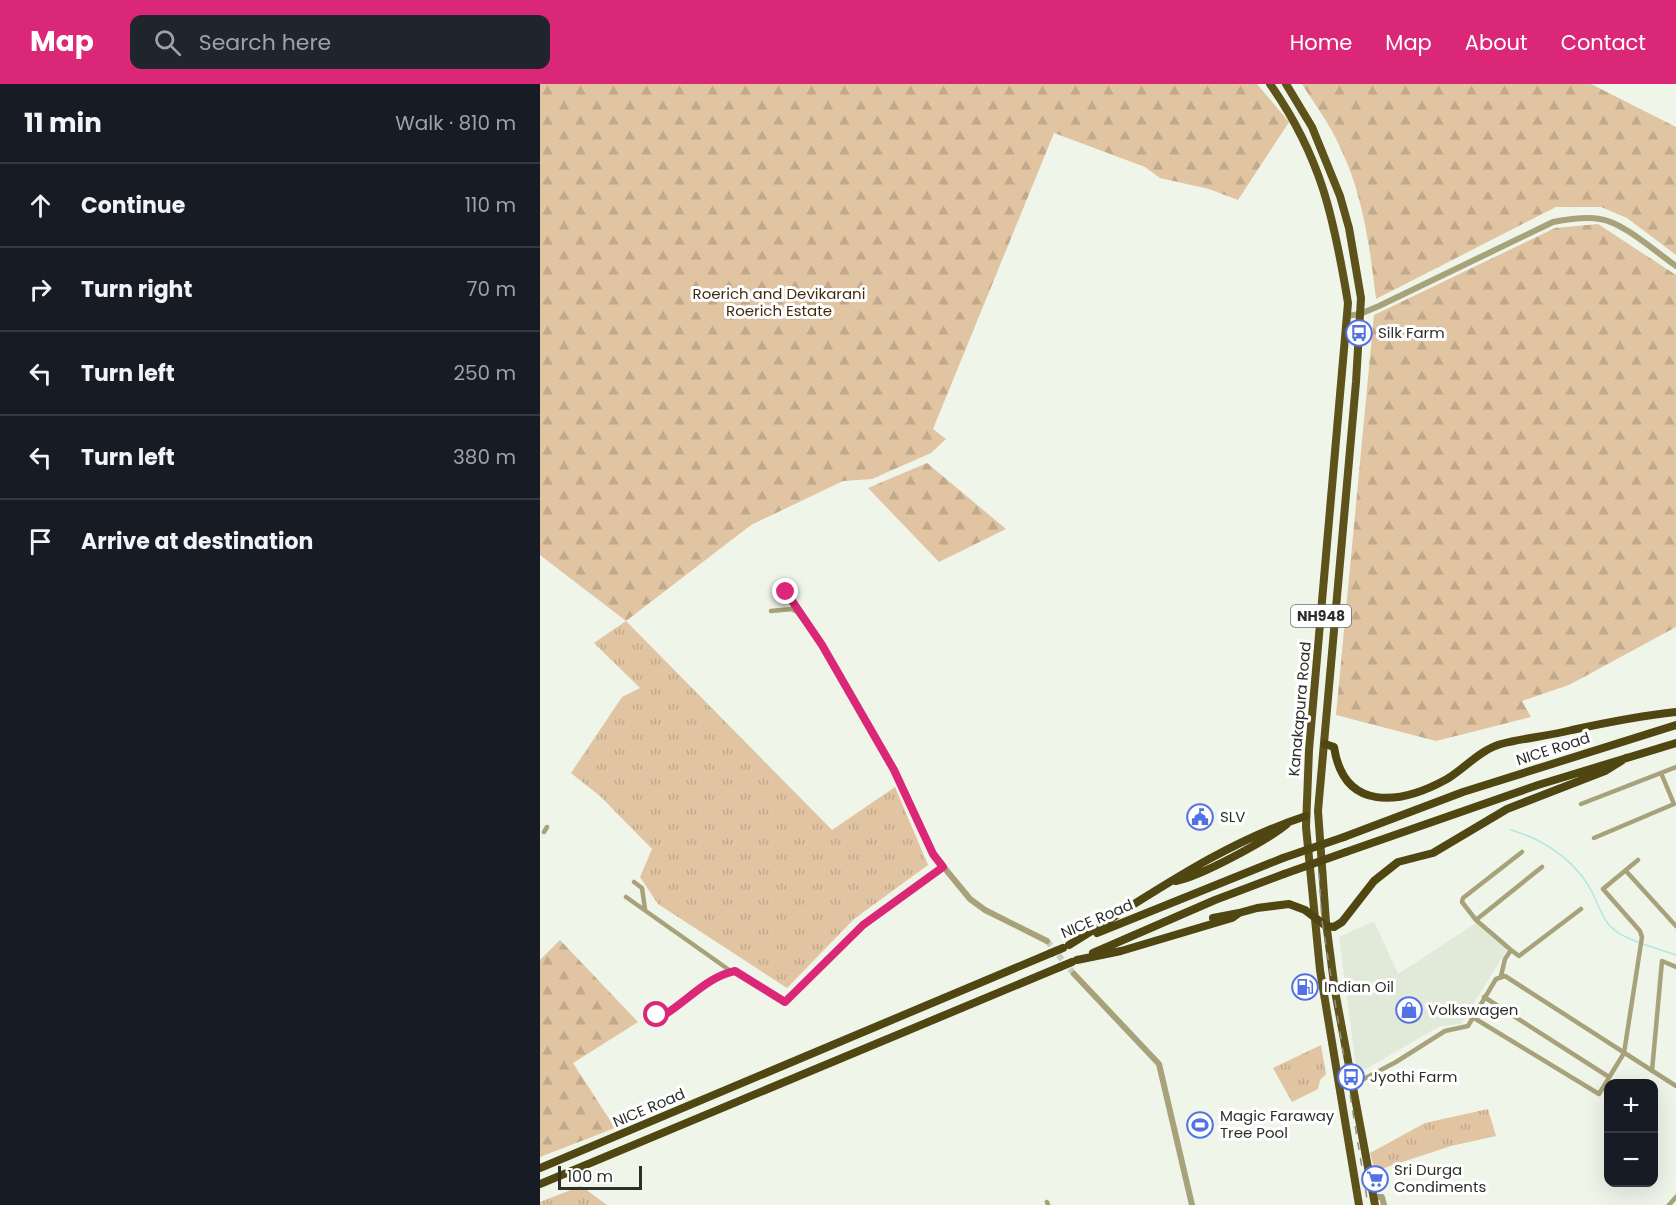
<!DOCTYPE html>
<meta charset="utf-8">
<style>
:root{--surface:#171b24;--page:#20242c;--text:#f1f3f6;--muted:#9ea1a6;--line:#363941;--accent:#db2777}
body{margin:0;font-family:Poppins,sans-serif;background:var(--page);color:var(--text)}
.controls{position:absolute;right:18px;bottom:18px;display:grid;overflow:hidden;border-radius:12px;box-shadow:0 6px 24px #0002}
.controls button{width:54px;height:54px;display:grid;place-items:center;padding:0;border:0;border-bottom:2px solid var(--line);background:var(--surface);color:var(--text);font:30px sans-serif}
.scale{position:absolute;left:18px;bottom:15px;width:84px;box-sizing:border-box;padding-left:6px;border:3px solid #2e2f2b;border-top:0;font-size:16px;line-height:21px;white-space:nowrap;color:#2e2f2b;-webkit-text-stroke:4px #fff;paint-order:stroke}
.stop{position:absolute;width:18px;height:18px;margin:-14px;border:4px solid #db2777;border-radius:50%;background:#fff}
.stop.end{background:#db2777;border-color:#fff;box-shadow:0 2px 6px #0008}
.list{margin:0;padding:0;list-style:none}
h2{display:flex;justify-content:space-between;align-items:center;height:78px;margin:0;padding:0 24px;font-size:26px}
h2 small{font-size:20px;font-weight:400;color:var(--muted)}
.list li{display:grid;grid-template-columns:39px 1fr auto;gap:18px;align-items:center;box-sizing:border-box;height:84px;padding:0 24px;border-top:2px solid var(--line)}
.list b{display:block;font-size:22px;white-space:nowrap}
.list em{font-size:20px;font-style:normal;color:var(--muted)}
.icon{flex:none;width:33px;height:33px;fill:none;stroke:currentColor;stroke-width:2;stroke-linecap:round;stroke-linejoin:round}
.map{position:relative;flex:none;width:1136px;height:1121px;overflow:hidden}
header{display:flex;align-items:center;gap:36px;box-sizing:border-box;height:84px;padding:0 30px;background:var(--accent);color:#fff}
header strong{font-size:28px}
nav{display:flex;gap:33px;margin-inline-start:auto;font-size:21px}
.search{width:420px;height:54px;background:var(--page);display:flex;align-items:center;gap:15px;box-sizing:border-box;padding:0 21px;border-radius:12px;color:var(--muted);font-size:22px}
main{display:flex}
aside{flex:1;background:var(--surface)}
.map>svg:first-child{display:block}
.built{fill:#e1ead8}
.grass{fill:url(#grass-tufts)}
.forest{fill:url(#forest-firs)}
.water{fill:#afe8df}
.lines{fill:none;stroke-linecap:round;stroke-linejoin:round}
.stream{stroke:#afe8df;stroke-width:1.5}
.tertiary-tunnel{stroke:#c9cdc4;stroke-width:6;stroke-dasharray:6 3;stroke-linecap:butt}
.minor{stroke:#a8a27b;stroke-width:4.5}
.tertiary{stroke:#a8a27b;stroke-width:6}
.trunk{stroke:#5c521a;stroke-width:8}
.motorway{stroke:#4f4611;stroke-width:8}
.rail{stroke:#8c8f88;stroke-width:1.5;stroke-dasharray:8 8;stroke-linecap:butt}
.motorway-bridge{stroke:#4f4611;stroke-width:8}
.route{stroke:#db2777;stroke-width:8}
.labels{text-anchor:middle;stroke-width:6;stroke-linejoin:round;paint-order:stroke}
.shield{fill:#fff;stroke:#6d6d6b;stroke-width:1.5}
.shield-label{font-size:14px;font-weight:bold;fill:#2e2f2b}
.park-label{font-size:15px;fill:#412c0f;stroke:#fff}
.poi-label{font-size:15px;fill:#2e2f2b;stroke:#fff;text-anchor:start}
.street-label{font-size:15px;fill:#2e2f2b;stroke:#fff}
</style>
<header>
<strong>Map</strong>
<div class="search"><svg class="icon" aria-label="search" viewBox="0 0 24 24"><circle cx="10" cy="10" r="6"/><path d="M15 15l6 6"/></svg>Search here</div>
<nav><a>Home</a><a>Map</a><a>About</a><a>Contact</a></nav>
</header>
<main>
<aside>
<h2>11 min<small>Walk · 810 m</small></h2>
<ul class="list">
<li><svg class="icon" aria-label="ahead" viewBox="0 0 24 24"><path d="M12 20V5M6 11l6-6 6 6"/></svg><div><b>Continue</b></div><em>110 m</em></li>
<li><svg class="icon" aria-label="right" viewBox="0 0 24 24"><path d="M7 20v-9h11M14 6l5 5-5 5"/></svg><div><b>Turn right</b></div><em>70 m</em></li>
<li><svg class="icon" aria-label="left" viewBox="0 0 24 24"><path d="M17 20v-9H6M10 6l-5 5 5 5"/></svg><div><b>Turn left</b></div><em>250 m</em></li>
<li><svg class="icon" aria-label="left" viewBox="0 0 24 24"><path d="M17 20v-9H6M10 6l-5 5 5 5"/></svg><div><b>Turn left</b></div><em>380 m</em></li>
<li><svg class="icon" aria-label="arrive" viewBox="0 0 24 24"><path d="M6 21V4h12l-3 4 3 4H6"/></svg><div><b>Arrive at destination</b></div></li>
</ul>
</aside>
<div class="map">
<svg width="1136" height="1121" viewBox="0 0 1136 1121">
<defs>
<pattern id="grass-tufts" width="24" height="20" patternUnits="userSpaceOnUse" patternTransform="scale(1.5)"><rect width="24" height="20" fill="#e1c4a1"/><path d="M3 7l-1-3M5 7V3M7 7l1-3M15 17l-1-3M17 17v-4M19 17l1-3" fill="none" stroke="#c1a98b"/></pattern>
<pattern id="forest-firs" width="22" height="20" patternUnits="userSpaceOnUse" patternTransform="scale(1.5)"><rect width="22" height="20" fill="#e1c4a1"/><path d="M5 1l3.5 6h-7zM16 11l3.5 6h-7z" fill="#c1a98b"/></pattern>
</defs>
<rect width="100%" height="100%" fill="#f0f5ea"/>
<!-- built -->
<path class="built" d="M834,837l24,53 78,-51 32,25 -47,76 -21,2 -83,48 -18,-137z"/>
<!-- grass -->
<path class="grass" d="M86,537l206,209 63,-43 33,78 -74,54 -67,69 -129,-84 -18,-27 12,-28 -51,-52 -30,-24 51,-76 18,-9 -46,-45z
M781,961l5,29 -6,6 -2,9 -26,13 -19,-34z
M948,1025l8,27 -45,10 -76,25 -5,-18 55,-30z
M41,1102l26,19h-67v-3z"/>
<!-- forest -->
<path class="forest" d="M0,0h717l32,38 -51,78 -29,-11 -49,-11 -15,-11 -91,-34 -121,296 13,10 -15,14 -59,26 -29,2 -92,44 -125,96 -86,-66z
M762,0h289l85,43v128l-49,-37 -26,-11h-45l-180,92c-6,-51 -13,-105 -36,-152 -10,-23 -25,-42 -38,-63z
M1058,140l78,51v352l-107,58 -47,16 9,16 -95,24 -100,-26 38,-400 181,-87z
M387,379l79,66 -67,33 -71,-74z
M20,856l78,82 -65,41 42,65 -75,29v-197z"/>
<!-- water -->
<path class="water" d="M667,1032l5,10 -18,9 -6,-10z"/>
<g class="lines">
<!-- stream -->
<path class="stream" d="M971,746c27,8 52,23 70,45 25,30 12,52 57,67
M1103,860l33,11"/>
<!-- tertiary-tunnel -->
<path class="tertiary-tunnel" d="M507,857l27,33"/>
<!-- minor -->
<path class="minor" d="M246,508l11,20
M231,527l21,-2 5,3 25,33
M1041,720l95,-37
M4,748l3,-5
M1054,754l80,-34 -13,-31
M1086,787l50,55
M94,798l8,6 3,21
M86,813l106,75
M936,836l66,-53
M971,866l8,6 62,-47
M961,892l4,-17 6,-9 -35,-30 -14,-18 1,-4 59,-46
M944,913l125,80
M117,931l4,2c25,-14 45,-41 74,-46l50,31 78,-77 80,-58
M934,934l125,76 25,-41 18,-116 -2,-6 -37,-42 35,-29
M1112,987l10,-110 14,6
M799,1003l21,-6 36,-19 49,-31 23,-5 28,-47 9,-3 171,110
M507,1118l1,3
M1129,1121l7,-8"/>
<!-- tertiary -->
<path class="tertiary" d="M807,232l13,-2 19,-8 174,-84c15,-3 32,-6 47,-3 23,3 57,34 76,47
M282,561l72,125 39,84 37,45 15,11 62,31
M534,890l85,90 33,141
M833,1113h9l2,8"/>
<!-- trunk -->
<path class="trunk" d="M730,0c51,72 64,134 78,219l-39,447 -3,77 14,143 39,235
M746,0l26,43 28,69 9,32 12,70 -5,84 -38,429 8,111 9,69 40,214"/>
<!-- motorway -->
<path class="motorway" d="M785,660l9,3c10,65 66,58 113,32 18,-11 33,-29 54,-35 23,-6 48,-8 71,-14 37,-8 66,-14 104,-18
M804,753l119,-45 213,-67
M806,768l192,-67 138,-42
M636,797c23,-4 92,-41 111,-57
M673,834l26,-5
M557,849l186,-75
M529,861c77,-47 151,-101 237,-129
M553,869l122,-53 69,-26
M537,876l44,-9 111,-33 7,-5 18,-5 32,-4 16,6 21,16 8,1 8,-5 32,-41 24,-19 35,-9 74,-44 98,-38 21,-13
M0,1084l511,-215
M0,1100l520,-217"/>
<!-- rail -->
<path class="rail" d="M779,789l3,48 46,284"/>
<!-- motorway-bridge -->
<path class="motorway-bridge" d="M743,774l61,-21
M744,790l62,-22
M511,869l12,-5
M520,883l12,-5"/>
</g>
<g class="lines">
<!-- route -->
<path class="route" d="M117,931l4,2c26,-15 45,-40 74,-46l50,31 78,-77 80,-58 -10,-13 -39,-84 -72,-125 -36,-53"/>
</g>
<!-- icons -->
<defs>
<g id="bus-ring" transform="scale(1.35)"><circle r="9.5" fill="#fff" stroke="#5271e5" stroke-width="1.5"/><path d="M-5-6H5V4H4V6H2V4H-2V6H-4V4H-5ZM-3.5-4V0h7V-4ZM-3.5 1.2v1.5H-2V1.2ZM2 1.2v1.5H3.5V1.2Z" fill="#5271e5"/></g>
<g id="civic-ring" transform="scale(1.35)"><circle r="9.5" fill="#fff" stroke="#5271e5" stroke-width="1.5"/><path d="M-.6-6.5H3V-4.5H.6V-3L4-1V1h2V6H-6V1h2V-1L-.6-3ZM-1.2 2.5V6h2.4V2.5Z" fill="#5271e5"/></g>
<g id="fuel-ring" transform="scale(1.35)"><circle r="9.5" fill="#fff" stroke="#5271e5" stroke-width="1.5"/><path d="M-5.5-6h7V0h2V4h1.3V-2.5L3-4.5l.8-.8L6-3V5H2.5V1h-1V6h-7ZM-4.2-4.7v3.2H.2V-4.7Z" fill="#5271e5"/></g>
<g id="shop-ring" transform="scale(1.35)"><circle r="9.5" fill="#fff" stroke="#5271e5" stroke-width="1.5"/><path d="M-5-2.5h2.3a2.7 3.5 0 0 1 5.4 0H5L5.5 6h-11ZM-1.5-2.5h3a1.5 2.3 0 0 0-3 0Z" fill="#5271e5"/></g>
<g id="stadium-ring" transform="scale(1.35)"><circle r="9.5" fill="#fff" stroke="#5271e5" stroke-width="1.5"/><path d="M0-5a6.5 5 0 1 0 0 10a6.5 5 0 1 0 0-10ZM-3.5-1.8h7v3.6h-7Z" fill="#5271e5"/></g>
<g id="supermarket-ring" transform="scale(1.35)"><circle r="9.5" fill="#fff" stroke="#5271e5" stroke-width="1.5"/><path d="M-6-5.5h2.5l.6 2H6L4.5 2H-2.5L-4.4-4H-6ZM-1.5 3.2a1.3 1.3 0 1 0 .1 0ZM3 3.2a1.3 1.3 0 1 0 .1 0Z" fill="#5271e5"/></g>
</defs>
<g fill-rule="evenodd">
<use href="#bus-ring" x="819" y="249"/>
<use href="#civic-ring" x="660" y="733"/>
<use href="#fuel-ring" x="765" y="903"/>
<use href="#shop-ring" x="869" y="926"/>
<use href="#bus-ring" x="811" y="993"/>
<use href="#stadium-ring" x="660" y="1041"/>
<use href="#supermarket-ring" x="835" y="1095"/>
</g>
<g class="labels">
<!-- shield labels -->
<rect class="shield" x="751" y="521" width="60" height="22" rx="4.5"/>
<g class="shield-label">
<text x="781" y="537">NH948</text>
</g>
<!-- park labels -->
<g class="park-label">
<text x="239" y="215">Roerich and Devikarani<tspan x="239" dy="17">Roerich Estate</tspan></text>
</g>
<!-- poi labels -->
<g class="poi-label">
<text x="838" y="254">Silk Farm</text>
<text x="680" y="738">SLV</text>
<text x="784" y="908">Indian Oil</text>
<text x="888" y="931">Volkswagen</text>
<text x="830" y="998">Jyothi Farm</text>
<text x="680" y="1037">Magic Faraway<tspan x="680" dy="17">Tree Pool</tspan></text>
<text x="854" y="1091">Sri Durga<tspan x="854" dy="17">Condiments</tspan></text>
</g>
<!-- street labels -->
<g class="street-label">
<text transform="translate(760 625) rotate(-85)" y="5">Kanakapura Road</text>
<text transform="translate(1013 665) rotate(-18)" y="5">NICE Road</text>
<text transform="translate(557 835) rotate(-23)" y="5">NICE Road</text>
<text transform="translate(109 1024) rotate(-23)" y="5">NICE Road</text>
</g>
</g>
</svg>
<div class="controls">
<button>+</button>
<button>−</button>
</div>
<div class="scale">100 m</div>
<div class="stop" style="left:117px;top:931px"></div>
<div class="stop end" style="left:246px;top:508px"></div>
</div>
</main>
